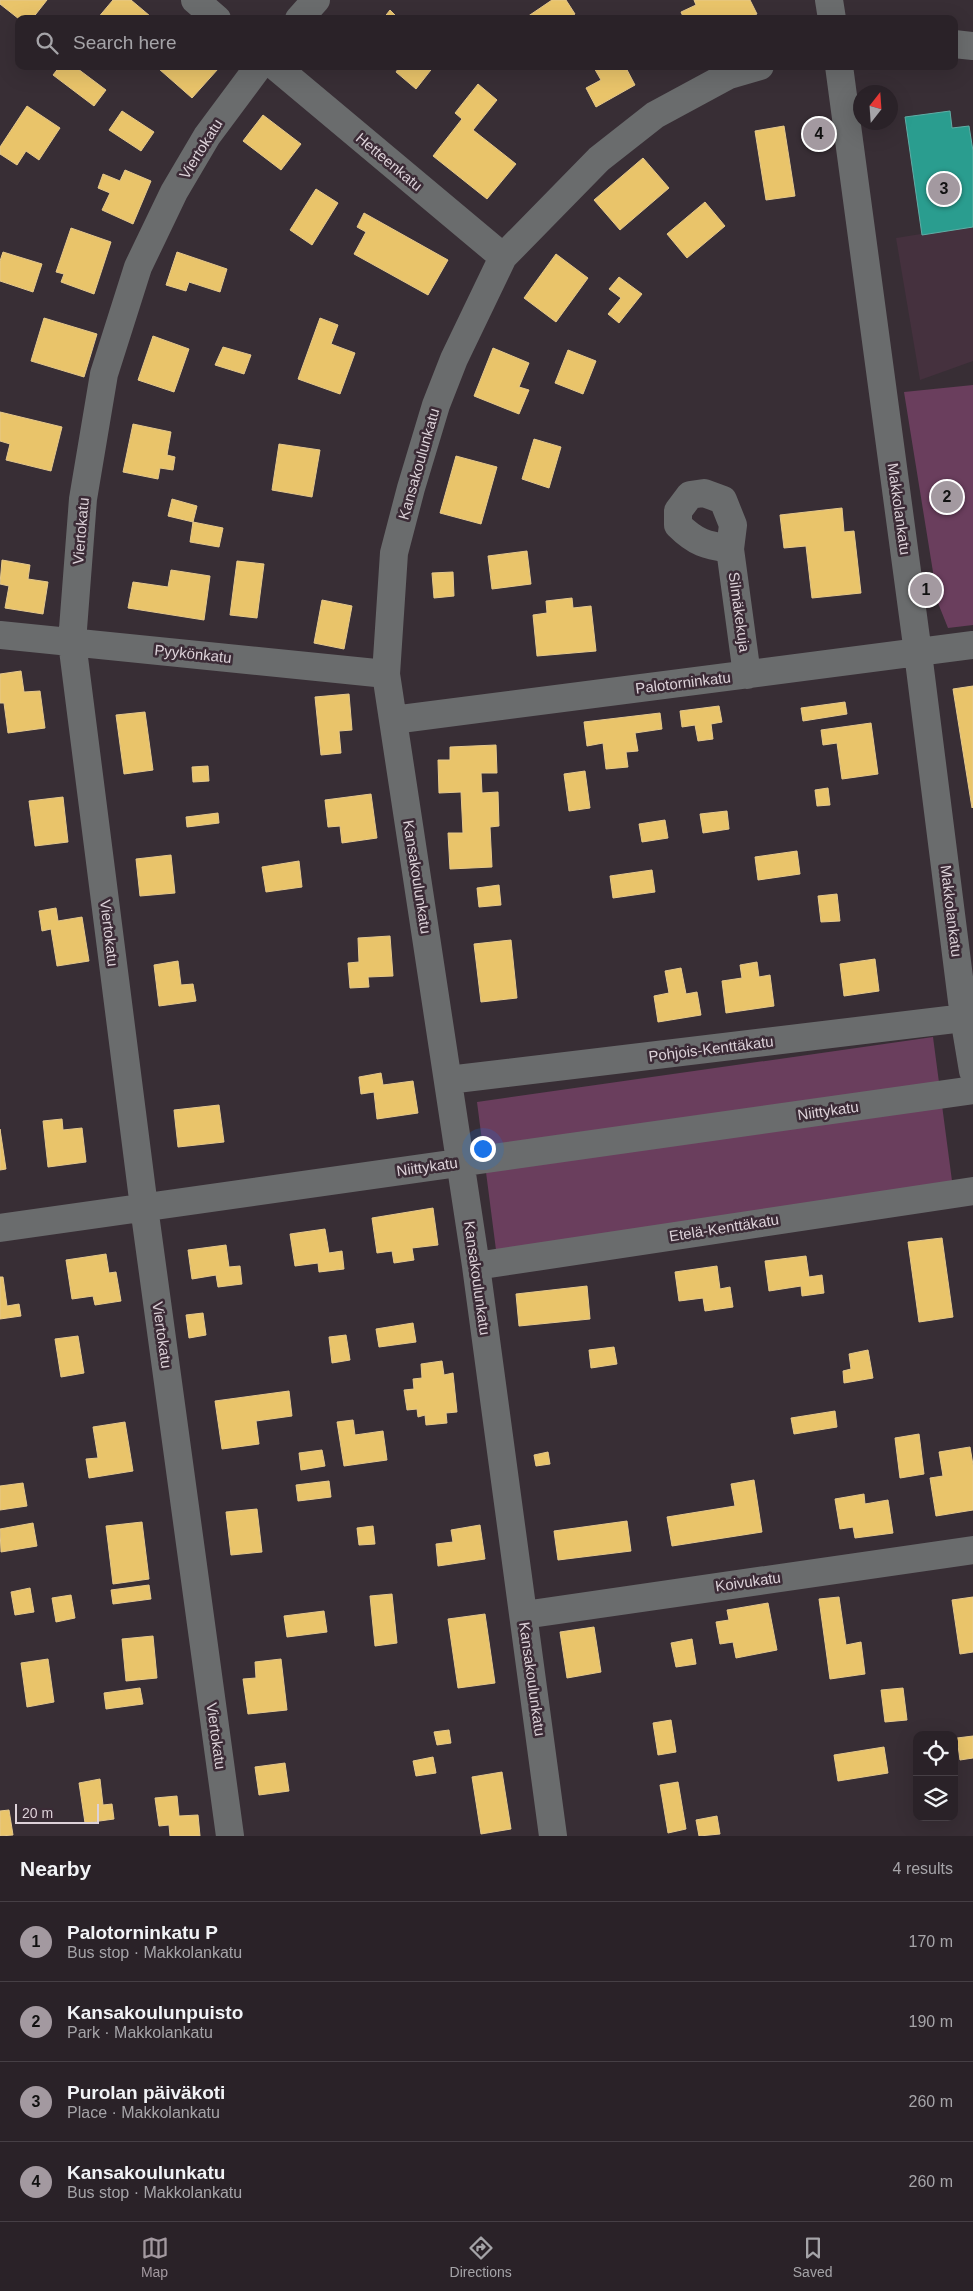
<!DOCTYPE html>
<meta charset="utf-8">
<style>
:root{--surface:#2a2228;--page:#322a30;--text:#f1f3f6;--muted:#a5a4a8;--line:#463f45;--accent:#a399a0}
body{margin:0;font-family:Helvetica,sans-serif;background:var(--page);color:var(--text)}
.controls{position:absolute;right:15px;bottom:15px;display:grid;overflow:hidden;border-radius:10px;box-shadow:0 5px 20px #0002}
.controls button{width:45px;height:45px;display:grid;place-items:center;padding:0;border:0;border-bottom:1px solid var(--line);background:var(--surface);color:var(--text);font:25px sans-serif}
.compass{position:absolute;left:853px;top:85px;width:45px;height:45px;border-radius:50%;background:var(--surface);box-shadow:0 5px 20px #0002;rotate:17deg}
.scale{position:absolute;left:15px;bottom:12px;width:84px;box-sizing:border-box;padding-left:5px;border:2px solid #ddd2d9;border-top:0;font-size:14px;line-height:18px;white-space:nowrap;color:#ddd2d9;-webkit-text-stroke:4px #3b2b36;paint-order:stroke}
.you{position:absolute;left:482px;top:1148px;width:18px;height:18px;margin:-12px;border:4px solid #fff;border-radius:50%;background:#1a73e8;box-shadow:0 0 0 8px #1a73e833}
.badge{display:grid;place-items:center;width:32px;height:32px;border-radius:50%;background:var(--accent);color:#111;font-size:16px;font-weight:700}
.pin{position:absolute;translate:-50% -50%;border:2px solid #fff;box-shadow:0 1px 5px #0006}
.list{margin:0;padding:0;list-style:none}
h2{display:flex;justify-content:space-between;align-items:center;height:65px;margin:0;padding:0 20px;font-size:21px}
h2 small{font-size:16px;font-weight:400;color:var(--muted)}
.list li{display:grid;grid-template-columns:32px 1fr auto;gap:15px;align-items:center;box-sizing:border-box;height:80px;padding:0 20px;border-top:1px solid var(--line)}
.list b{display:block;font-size:19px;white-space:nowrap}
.list p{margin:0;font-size:16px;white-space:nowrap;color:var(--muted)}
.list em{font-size:16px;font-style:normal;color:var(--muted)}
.icon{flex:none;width:28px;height:28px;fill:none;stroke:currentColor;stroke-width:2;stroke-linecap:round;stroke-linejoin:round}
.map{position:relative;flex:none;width:973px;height:1836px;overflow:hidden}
.search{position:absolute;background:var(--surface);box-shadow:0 5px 20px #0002;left:15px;right:15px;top:15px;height:55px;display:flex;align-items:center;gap:12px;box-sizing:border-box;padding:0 18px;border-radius:10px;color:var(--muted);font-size:19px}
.sheet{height:385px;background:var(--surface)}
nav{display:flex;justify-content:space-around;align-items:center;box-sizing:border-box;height:70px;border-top:1px solid var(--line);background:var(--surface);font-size:14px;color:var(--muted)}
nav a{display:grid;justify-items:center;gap:2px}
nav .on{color:var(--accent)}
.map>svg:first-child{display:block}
.built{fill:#45313e}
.green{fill:#6a3e5d}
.homes{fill:#e9c46a;stroke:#e5c88b}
.schools{fill:#2a9d8f;stroke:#60ada5}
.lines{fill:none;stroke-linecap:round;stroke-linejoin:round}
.minor{stroke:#6a6c6d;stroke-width:28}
.labels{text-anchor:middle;stroke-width:5;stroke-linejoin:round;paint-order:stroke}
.street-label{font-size:15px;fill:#ddd2d9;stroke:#3b2b36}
</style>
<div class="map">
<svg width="973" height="1836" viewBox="0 0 973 1836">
<rect width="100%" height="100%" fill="#382e35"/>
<!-- built -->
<path class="built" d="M950,111l3,17 16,-2 4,25v210l-53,19 -24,-142 25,-4 -16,-117z"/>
<!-- green -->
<path class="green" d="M973,385v240l-25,3 -10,-25 -34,-211z
M933,1037l19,144 -456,69 -19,-148z"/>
<!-- homes -->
<path class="homes" d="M0,0h47l-15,19h-13l-19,-15z
M113,0h18l19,16 -2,3h-51z
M552,0h14l9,14 -7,5h-44z
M694,0h56l7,14 -11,5h-62l-3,-7 15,-7z
M390,10l9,9h-16z
M60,66h14l32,24 -12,16 -41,-31z
M162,66h52l4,3 -26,29 -33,-29z
M400,66h34l-18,23 -20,-17z
M593,66h32l10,19 -39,22 -10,-19 15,-8z
M478,84l19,16 -24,30 43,34 -29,35 -54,-43 29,-37 -7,-6z
M27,106l33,22 -21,32 -13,-9 -9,14 -17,-11v-7z
M122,111l32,21 -13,19 -32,-21z
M263,115l38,29 -20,26 -38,-29z
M784,126l11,70 -29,4 -11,-69z
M643,158l26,30 -49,42 -26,-30z
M125,170l26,11 -18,43 -31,-14 8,-17 -12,-5 5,-14 17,7z
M316,189l22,14 -26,42 -22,-15z
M705,202l20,24 -38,32 -20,-24z
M364,213l84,47 -20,35 -74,-41 12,-22 -9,-5z
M71,228l40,14 -17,52 -33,-12 3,-8 -8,-2z
M3,252l39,12 -9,28 -33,-11v-20z
M177,252l50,17 -7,23 -31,-10 -3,9 -20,-6z
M556,254l32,24 -32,44 -32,-24z
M619,277l23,17 -23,29 -11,-9 13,-16 -12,-9z
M44,318l53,16 -13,43 -53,-16z
M320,318l18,7 -7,19 24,9 -15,41 -42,-15z
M153,336l36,13 -15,43 -36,-12z
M223,347l28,8 -7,19 -29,-9z
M493,348l36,15 -10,24 10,3 -10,24 -45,-18z
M568,350l28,11 -13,33 -28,-11z
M0,412l62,15 -11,44 -45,-11 4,-16 -10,-3z
M133,424l38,8 -4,23 8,2 -2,13 -13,-2 -2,11 -35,-7z
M534,439l27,8 -12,41 -27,-9z
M279,444l41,6 -8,47 -40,-7z
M456,456l41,11 -16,57 -41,-11z
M172,499l25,7 -4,16 -25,-6z
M842,508l2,24 10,-1 7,62 -49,5 -6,-52 -22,2 -4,-33z
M193,522l30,6 -4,19 -29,-5z
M527,551l4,33 -39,5 -4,-33z
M2,560l28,5 -2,14 20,3 -5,32 -38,-6 4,-22 -9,-2z
M237,561l27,3 -7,54 -27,-3z
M171,570l39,6 -6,44 -76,-12 5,-26 35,5z
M453,572l1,24 -20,2 -2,-25z
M572,598l1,10 18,-2 5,45 -59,5 -4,-41 14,-2 -1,-12z
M322,600l30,6 -8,43 -30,-6z
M21,671l3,21 16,-1 5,37 -37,5 -4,-30h-4v-29z
M973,686v121l-1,1 -19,-119z
M349,694l3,36 -13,1 2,22 -20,2 -6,-58z
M845,702l2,12 -44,7 -2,-13z
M719,706l3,16 -11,2 2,15 -15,2 -3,-16 -13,2 -2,-16z
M145,712l8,58 -29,4 -8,-59z
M660,713l2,16 -27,4 3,18 -12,1 2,15 -22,2 -3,-26 -16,3 -3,-24z
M871,723l7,51 -36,5 -5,-36 -14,2 -2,-15z
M496,745l1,28h-16l1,20 16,-1 1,34 -9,1 2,40 -42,2 -2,-36h15l-2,-41 -22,1 -1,-33h12v-13z
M208,766l1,15 -16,1 -1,-15z
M585,771l5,37 -21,3 -5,-37z
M828,788l2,17 -13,1 -2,-16z
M371,794l6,44 -35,5 -2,-17 -12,1 -3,-27z
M63,797l5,45 -33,4 -6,-45z
M727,811l2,18 -26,4 -3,-19z
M218,813l1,10 -32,4 -1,-10z
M665,820l3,18 -26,4 -3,-18z
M797,851l3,23 -42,6 -3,-23z
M171,855l4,38 -35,3 -4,-37z
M299,861l3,26 -36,5 -4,-25z
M652,870l3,22 -42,6 -3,-22z
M499,885l2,20 -22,2 -2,-19z
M837,894l3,27 -19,1 -3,-26z
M56,908l2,13 24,-4 7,44 -32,5 -6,-37 -9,2 -3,-20z
M390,936l3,40 -25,1 1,10 -19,1 -2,-25 11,-1 -1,-24z
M511,940l6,58 -36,4 -7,-58z
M875,959l4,32 -35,5 -4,-32z
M178,961l3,24 12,-1 3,17 -37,5 -5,-41z
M757,962l2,15 11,-2 4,31 -48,7 -4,-32 20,-3 -2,-13z
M681,968l5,26 11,-2 4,23 -43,7 -4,-26 15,-3 -4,-22z
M381,1073l2,12 30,-4 5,32 -41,6 -3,-27 -13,2 -2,-17z
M219,1105l5,37 -46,5 -4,-37z
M62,1119l1,11 19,-2 4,34 -38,5 -5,-46z
M0,1129l6,40 -6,1z
M433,1208l5,37 -26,3 2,12 -20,3 -2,-12 -15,2 -5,-35z
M325,1229l4,24 13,-2 2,18 -25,3 -1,-9 -23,3 -5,-32z
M942,1238l11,79 -34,5 -11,-80z
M226,1245l3,22 11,-1 2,18 -24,3 -2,-12 -24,4 -4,-29z
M106,1254l3,19 7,-1 5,29 -26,4 -2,-9 -21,3 -6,-39z
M806,1256l3,21 13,-2 2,18 -22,3 -1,-10 -32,5 -4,-30z
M717,1266l3,23 10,-2 3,20 -28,4 -2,-13 -24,3 -4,-29z
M0,1277h3l4,29 12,-2 2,12 -21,3z
M587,1286l3,33 -71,7 -3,-32z
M203,1313l3,22 -17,3 -3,-23z
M413,1323l3,19 -37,5 -3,-18z
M346,1335l4,25 -18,3 -3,-26z
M78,1336l6,37 -23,4 -6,-38z
M614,1347l3,17 -26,4 -2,-18z
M868,1350l5,28 -29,5 -1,-12 8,-2 -2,-15z
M442,1361l2,14 9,-2 4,39 -11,1 1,10 -21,2 -1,-10 -7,2 -1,-8 -10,1 -3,-20 10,-1 -1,-10 9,-1 -1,-14z
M289,1391l3,25 -36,5 3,23 -37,5 -7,-48z
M835,1411l2,16 -43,7 -3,-16z
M353,1420l2,15 28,-4 4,29 -43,6 -7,-44z
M125,1422l8,49 -44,7 -3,-19 12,-1 -5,-31z
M919,1434l5,40 -24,4 -5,-40z
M970,1447l3,18v45l-37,6 -6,-38 13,-2 -4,-24z
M322,1450l3,16 -24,4 -2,-17z
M548,1452l2,12 -14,2 -2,-11z
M754,1480l8,52 -90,14 -5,-29 68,-11 -4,-22z
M329,1481l2,16 -33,4 -2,-16z
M23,1483l4,23 -27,4v-24z
M864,1494l1,10 23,-4 5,33 -38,5 -2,-11 -13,2 -5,-30z
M257,1509l5,43 -31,3 -5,-43z
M627,1521l4,30 -73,9 -4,-29z
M142,1522l7,57 -36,5 -7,-58z
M33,1523l4,23 -36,6 -1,-23z
M480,1525l5,34 -47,7 -2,-22 17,-2 -2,-12z
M373,1526l2,18 -16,1 -2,-17z
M149,1585l2,14 -38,5 -2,-14z
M30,1588l4,24 -19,3 -4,-23z
M392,1594l5,49 -22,3 -5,-50z
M71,1595l4,23 -19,4 -4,-24z
M839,1597l7,48 15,-3 4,32 -35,5 -11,-80z
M973,1597v55l-13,2 -8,-54z
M768,1603l9,47 -41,8 -3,-16 -13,2 -4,-22 13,-2 -2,-10z
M324,1611l3,21 -40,5 -3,-21z
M485,1614l10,69 -37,5 -10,-69z
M594,1627l7,45 -34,6 -7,-46z
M153,1636l4,42 -31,3 -4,-42z
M692,1639l4,25 -20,3 -5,-24z
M48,1659l6,43 -27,5 -6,-44z
M281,1659l6,51 -39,4 -5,-35 13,-1 -1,-16z
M140,1688l3,16 -37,5 -2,-16z
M903,1688l4,32 -22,2 -4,-32z
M671,1720l5,32 -18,3 -5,-32z
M449,1730l2,13 -14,2 -3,-13z
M973,1736v22l-13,2 -3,-22z
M884,1747l4,26 -50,8 -4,-26z
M433,1757l3,16 -20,3 -3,-15z
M285,1763l4,28 -30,4 -4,-28z
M502,1772l9,57 -30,5 -9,-57z
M100,1779l3,26 9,-1 2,15 -29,4 -6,-40z
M678,1782l8,47 -18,4 -8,-48z
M177,1796l2,20 19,-1 2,21h-30l-1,-11 -10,1 -4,-28z
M9,1810l4,25 -13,1v-25z
M717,1816l3,18 -21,2 -3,-16z"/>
<!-- schools -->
<path class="schools" d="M950,111l2,17 17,-2 4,25v76l-51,8 -17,-118z"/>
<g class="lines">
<!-- minor -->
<path class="minor" d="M195,0l22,19
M829,0l3,19
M299,19l17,-19
M954,44l19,2
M275,66l228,191
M839,66l79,587 46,364 9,54
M730,549c-24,-4 -34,-6 -52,-24v-14l12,-16 14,-2 19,7 10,25 -3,24 17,126
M0,635l386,39
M393,720l580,-75
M448,1080l525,-63
M0,1228l973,-138
M476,1266l497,-75
M524,1615l449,-65
M230,1836l-86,-629 -72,-565 11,-143 21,-125 34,-107 36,-75 33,-56 52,-70
M553,1836l-77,-570 -90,-592 8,-121 17,-65 25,-83 18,-46 49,-102 96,-98 56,-44 74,-40 31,-9"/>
</g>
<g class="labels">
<!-- street labels -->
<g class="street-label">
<text transform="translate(201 149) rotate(-58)" y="5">Viertokatu</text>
<text transform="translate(389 162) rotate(40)" y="5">Hetteenkatu</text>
<text transform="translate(419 464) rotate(-74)" y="5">Kansakoulunkatu</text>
<text transform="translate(899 509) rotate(82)" y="5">Makkolankatu</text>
<text transform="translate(81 531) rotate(-85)" y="5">Viertokatu</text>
<text transform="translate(739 612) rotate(82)" y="5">Silmäkekuja</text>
<text transform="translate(193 654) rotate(6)" y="5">Pyykönkatu</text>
<text transform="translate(683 683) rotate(-7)" y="5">Palotorninkatu</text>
<text transform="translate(417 877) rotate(81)" y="5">Kansakoulunkatu</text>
<text transform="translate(951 911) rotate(83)" y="5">Makkolankatu</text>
<text transform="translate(109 933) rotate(83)" y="5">Viertokatu</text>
<text transform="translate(711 1049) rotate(-7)" y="5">Pohjois-Kenttäkatu</text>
<text transform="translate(828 1111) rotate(-8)" y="5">Niittykatu</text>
<text transform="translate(427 1167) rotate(-8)" y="5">Niittykatu</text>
<text transform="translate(724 1228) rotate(-9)" y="5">Etelä-Kenttäkatu</text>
<text transform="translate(477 1278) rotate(82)" y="5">Kansakoulunkatu</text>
<text transform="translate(162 1335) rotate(82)" y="5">Viertokatu</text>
<text transform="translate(748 1582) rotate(-8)" y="5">Koivukatu</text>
<text transform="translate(532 1679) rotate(82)" y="5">Kansakoulunkatu</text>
<text transform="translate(216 1736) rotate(82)" y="5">Viertokatu</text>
</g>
</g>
</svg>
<div class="controls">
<button><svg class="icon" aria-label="locate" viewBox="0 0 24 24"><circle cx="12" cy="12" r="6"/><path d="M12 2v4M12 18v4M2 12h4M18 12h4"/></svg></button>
<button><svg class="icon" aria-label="layers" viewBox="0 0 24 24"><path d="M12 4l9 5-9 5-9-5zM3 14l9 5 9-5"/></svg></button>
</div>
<svg class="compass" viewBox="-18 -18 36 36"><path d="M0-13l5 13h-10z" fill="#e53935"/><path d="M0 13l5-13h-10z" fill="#a5a4a8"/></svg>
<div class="scale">20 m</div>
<div class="you"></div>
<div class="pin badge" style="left:926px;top:590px">1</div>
<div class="pin badge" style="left:947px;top:497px">2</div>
<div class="pin badge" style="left:944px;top:189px">3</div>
<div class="pin badge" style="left:819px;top:134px">4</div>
<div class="search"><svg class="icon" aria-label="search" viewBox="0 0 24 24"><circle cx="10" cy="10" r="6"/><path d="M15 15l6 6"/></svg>Search here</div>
</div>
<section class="sheet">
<h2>Nearby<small>4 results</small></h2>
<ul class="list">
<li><span class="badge">1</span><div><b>Palotorninkatu P</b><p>Bus stop · Makkolankatu</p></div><em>170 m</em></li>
<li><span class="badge">2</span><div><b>Kansakoulunpuisto</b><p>Park · Makkolankatu</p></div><em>190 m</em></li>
<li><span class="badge">3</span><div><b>Purolan päiväkoti</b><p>Place · Makkolankatu</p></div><em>260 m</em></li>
<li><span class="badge">4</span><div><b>Kansakoulunkatu</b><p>Bus stop · Makkolankatu</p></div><em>260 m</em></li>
</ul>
</section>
<nav>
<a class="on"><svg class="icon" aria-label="map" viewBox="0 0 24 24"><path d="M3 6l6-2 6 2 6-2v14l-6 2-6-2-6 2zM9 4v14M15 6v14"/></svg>Map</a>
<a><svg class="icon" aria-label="directions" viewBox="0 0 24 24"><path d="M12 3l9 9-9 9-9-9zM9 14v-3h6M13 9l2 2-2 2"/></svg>Directions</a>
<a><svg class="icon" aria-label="saved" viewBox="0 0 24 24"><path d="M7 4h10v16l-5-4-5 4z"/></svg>Saved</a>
</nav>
